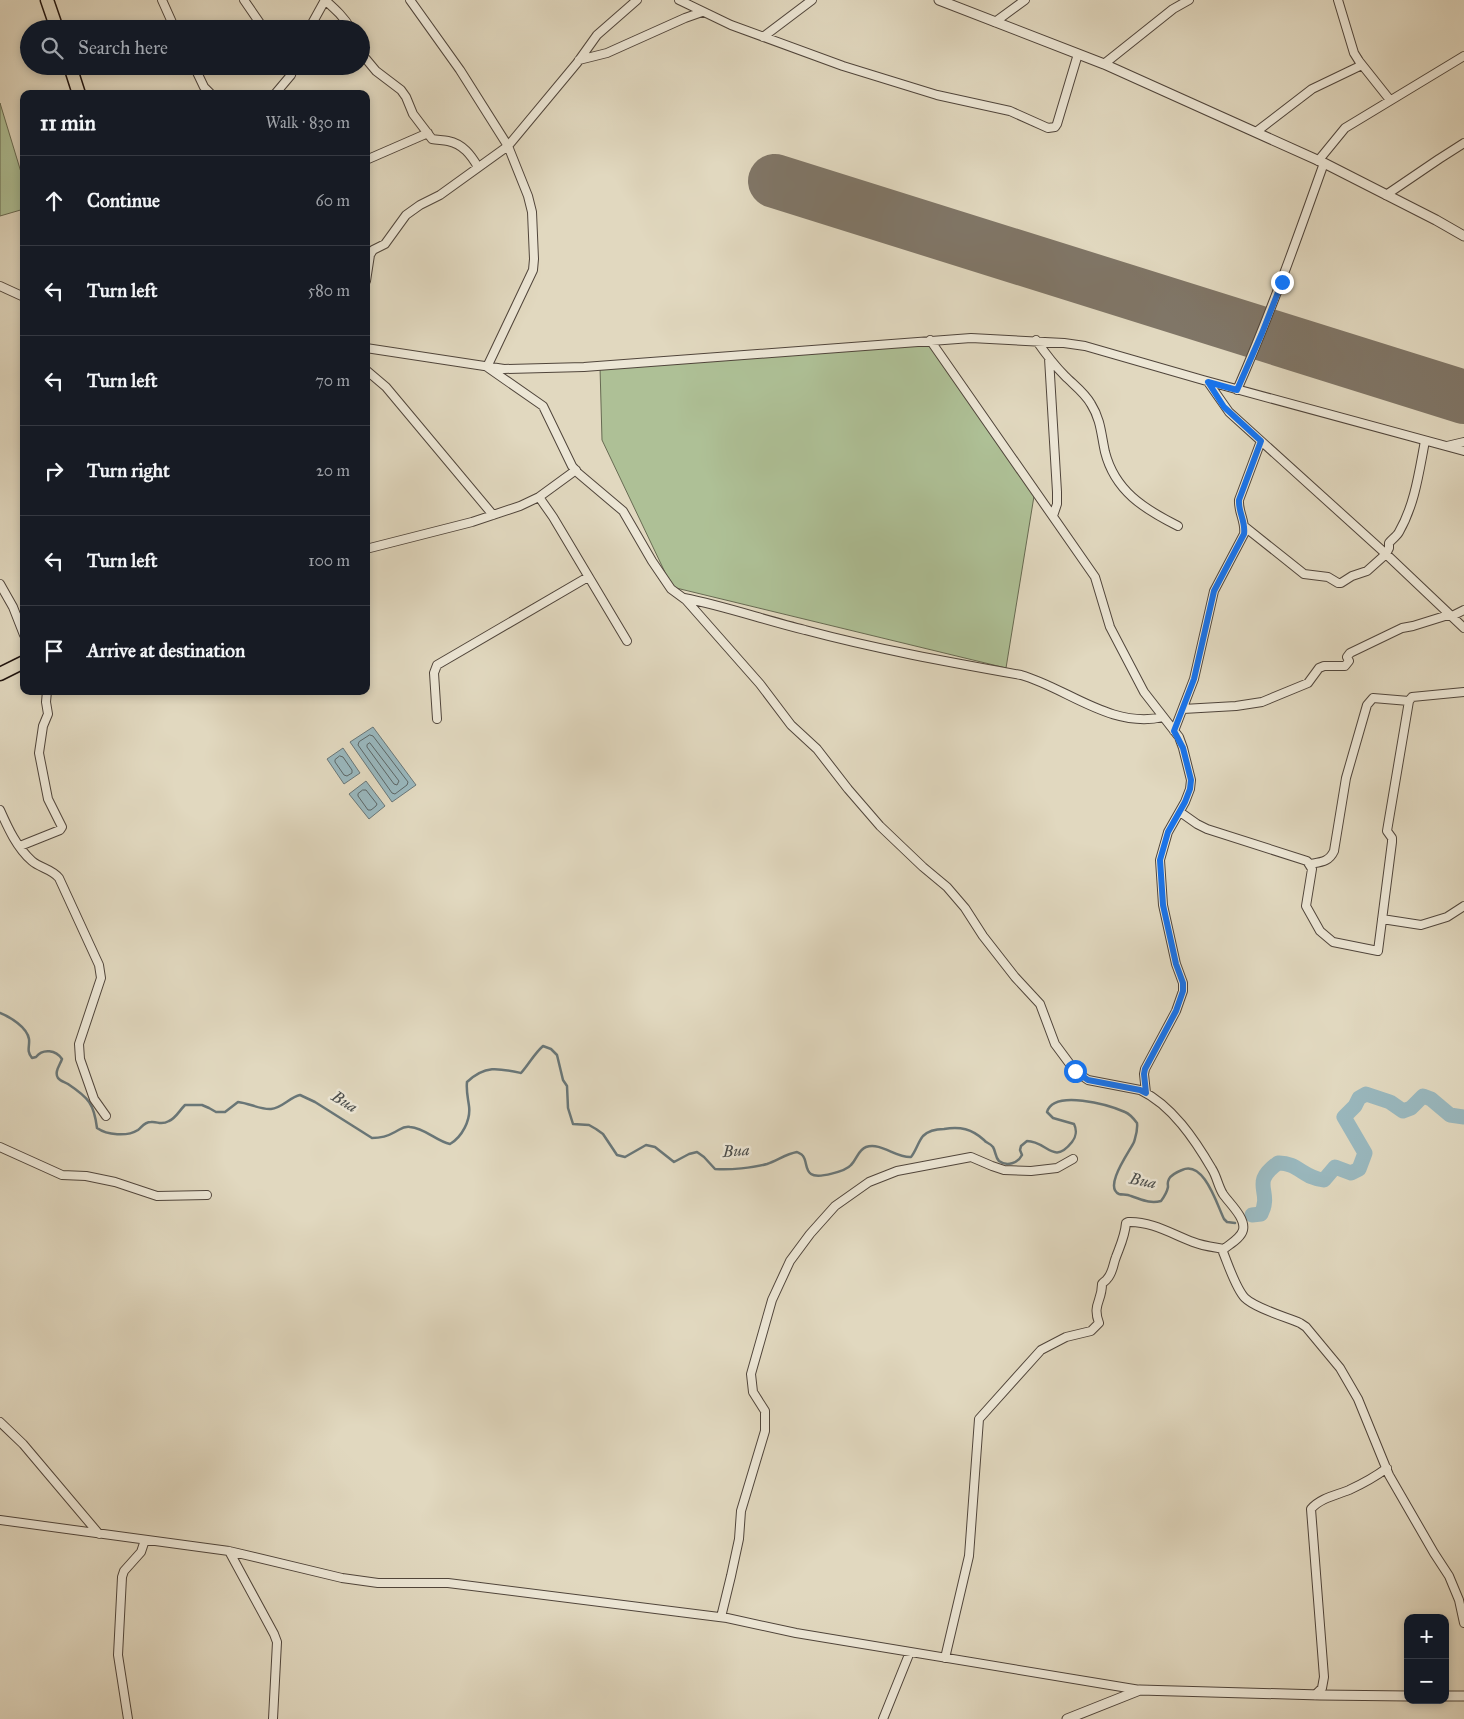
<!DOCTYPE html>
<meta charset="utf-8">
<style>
:root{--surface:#171b24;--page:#242831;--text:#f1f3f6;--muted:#9ea1a6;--line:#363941}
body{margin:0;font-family:"IM FELL Great Primer",serif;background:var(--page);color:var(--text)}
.controls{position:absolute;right:15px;bottom:15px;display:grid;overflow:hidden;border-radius:10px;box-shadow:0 2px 8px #0003}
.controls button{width:45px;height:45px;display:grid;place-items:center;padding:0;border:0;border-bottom:1px solid var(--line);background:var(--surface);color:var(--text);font:25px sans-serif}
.stop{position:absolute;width:15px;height:15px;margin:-11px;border:4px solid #1a73e8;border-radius:50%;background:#fff}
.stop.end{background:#1a73e8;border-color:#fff;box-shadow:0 1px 5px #0008}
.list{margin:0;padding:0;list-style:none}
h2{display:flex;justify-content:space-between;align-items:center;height:65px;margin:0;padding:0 20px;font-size:21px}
h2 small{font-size:16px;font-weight:400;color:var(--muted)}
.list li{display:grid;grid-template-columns:32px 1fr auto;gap:15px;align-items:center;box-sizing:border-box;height:90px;padding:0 20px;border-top:1px solid var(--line)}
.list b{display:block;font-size:19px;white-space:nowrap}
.list em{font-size:16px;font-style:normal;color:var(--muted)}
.icon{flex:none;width:28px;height:28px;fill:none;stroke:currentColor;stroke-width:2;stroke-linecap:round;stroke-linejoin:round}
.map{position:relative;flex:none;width:1464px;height:1719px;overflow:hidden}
.search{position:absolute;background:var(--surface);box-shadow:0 2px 8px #0003;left:20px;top:20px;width:350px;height:55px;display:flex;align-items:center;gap:12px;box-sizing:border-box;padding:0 18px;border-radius:28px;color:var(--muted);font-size:19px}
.panel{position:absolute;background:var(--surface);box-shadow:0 2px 8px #0003;left:20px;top:90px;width:350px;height:605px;border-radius:10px}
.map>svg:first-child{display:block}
.green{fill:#aec096;stroke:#676a52}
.water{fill:#99b7bd;stroke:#697677}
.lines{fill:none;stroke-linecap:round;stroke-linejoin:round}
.shore{stroke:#5c6666;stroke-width:1}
.stream{stroke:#697677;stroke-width:2.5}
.river{stroke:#99b7bd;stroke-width:15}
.runway{stroke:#807667;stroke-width:54}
.minor-casing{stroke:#50453b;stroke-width:10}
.tertiary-casing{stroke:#50453b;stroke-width:11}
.trunk-casing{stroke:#20140f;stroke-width:15}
.minor{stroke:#ece6d5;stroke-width:8}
.tertiary{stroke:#ece6d5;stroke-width:9}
.trunk{stroke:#e1d8bf;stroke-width:12}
.route{stroke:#1a73e8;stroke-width:6}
.labels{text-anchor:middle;stroke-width:5;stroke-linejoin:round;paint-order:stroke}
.water-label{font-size:16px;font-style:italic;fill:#4a4d4c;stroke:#ece6d5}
</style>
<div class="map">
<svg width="1464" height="1719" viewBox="0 0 1464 1719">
<rect width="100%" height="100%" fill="#e1d8bf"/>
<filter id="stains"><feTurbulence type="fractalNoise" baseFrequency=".004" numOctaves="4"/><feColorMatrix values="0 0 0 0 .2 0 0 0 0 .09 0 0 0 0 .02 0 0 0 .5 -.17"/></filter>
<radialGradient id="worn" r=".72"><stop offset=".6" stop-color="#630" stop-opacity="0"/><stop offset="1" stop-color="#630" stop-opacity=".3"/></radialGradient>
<!-- green -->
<path class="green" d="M0,103l24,79v27l-24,7z
M928,341l107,149 -29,178 -334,-81 -70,-147 -2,-73z"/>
<!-- water -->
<path class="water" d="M373,727l43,58 -24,17 -42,-60z
M343,748l17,25 -16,11 -17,-25z
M366,781l19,25 -16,13 -20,-25z"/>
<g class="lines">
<!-- shore -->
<path class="shore" d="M370,735l3,1 35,46 -1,3 -12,9 -3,-1 -34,-48 1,-3z
M370,743l29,38 -2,4 -3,-1 -27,-37v-2z
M340,756l3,1 9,13v3l-5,3 -3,-1 -9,-13v-2z
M363,790h3l11,14 -1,2 -5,4h-3l-10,-14v-2z"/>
<!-- stream -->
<path class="stream" d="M0,1013c10,4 27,14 29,26 1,7 -3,12 3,19l4,-1c7,-9 20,-7 26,2 -2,6 -8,13 -4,19 2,3 7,4 10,6 21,14 26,20 29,44 10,7 30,9 41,2 4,-3 6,-8 13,-8 7,-1 9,4 18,-1 7,-3 10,-10 16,-16h17l7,3 7,4h9l13,-10c11,1 23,8 33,7 11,-1 19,-12 29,-14l15,7 57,36c9,0 16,-2 23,-6 6,-3 8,-6 15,-5 15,1 26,14 40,17 12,-7 21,-24 19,-38 -1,-8 -3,-15 -2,-24 18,-17 31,-14 54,-9 8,-9 13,-19 22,-27l8,3 6,6 6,25 4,6 1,22 5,16 16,1 7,4 7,5 14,21 8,2 21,-12 9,2 19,15 15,-8 8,-2 7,5 11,12c15,1 38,-1 52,-5 11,-4 19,-10 30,-12 2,1 5,2 6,4 4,5 2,14 8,18 7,5 35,-3 40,-9 6,-6 7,-15 15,-18 15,-5 30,11 45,10 5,-6 7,-15 12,-21 5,-5 14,-7 21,-7 16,-3 28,0 40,11 2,3 6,3 9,7 3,5 2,10 6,14 8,6 19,2 23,-6l-2,-5 1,-4 6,-5c20,0 26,25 45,1 4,-5 5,-12 2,-18l-21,-6 -6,-6c7,-23 62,-7 78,0 5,2 9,7 12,11 1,7 -1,12 -3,19 -4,9 -31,45 -15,52 3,1 8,0 12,2 10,3 18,8 30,5 3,-4 6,-9 7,-14 0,-4 -1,-4 1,-8 2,-4 8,-7 13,-9 22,-10 35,35 42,49l3,3 8,1"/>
<!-- river -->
<path class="river" d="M1252,1215l9,-1c12,-24 -12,-30 17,-51 19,-1 27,16 46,17l11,-13 16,6 8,-4 6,-16 -21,-36 11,-11 4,-8 7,-4 24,8 13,9 8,-3 12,-12 8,3 19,16 14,2"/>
<!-- runway -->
<path class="runway" d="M775,181l689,216"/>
<!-- minor casing -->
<g class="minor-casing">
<path id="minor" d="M162,0l13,29
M244,0l20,29
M325,0c10,9 19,17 26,29
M410,0l50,70 48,76 20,50 4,16 2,47 -1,11 -46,97
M679,0l52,25 112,41 94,29 73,16 38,17 7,-1 2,-3 21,-70
M1338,0l16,53 5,8 31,39
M995,22l30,-22
M309,29l16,-29
M763,37l49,-37
M361,53l15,18 25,19 5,7 7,17 19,25c5,1 11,1 16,2 15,3 23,14 30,26
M579,60l28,-7 78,-35 17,-6
M1104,64l69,-55 16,-9
M194,66l10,21 7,7
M275,94l16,-19 3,-9
M1256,132l56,-43 50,-24
M366,160l62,-27
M1318,161l27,-33 119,-72
M1386,195l53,-36 25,-16
M366,281l4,-26 3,-5 12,-6 21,-29 14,-10 20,-10 68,-49 69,-83 20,-28 40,-35
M0,286l24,11
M930,340l165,237 15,50 34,65 35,45 4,11 8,32 -1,9 -5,13 -17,30 -8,28 3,45 13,59 7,19v8l-7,20 -31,58 -1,5 2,19
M1036,340c9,13 18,25 29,36 9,9 20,17 26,28 10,16 10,30 14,48 10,39 39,57 73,74
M366,348l138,21 80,-2 387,-29 93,5 21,3 118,34 261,71
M1049,358l8,134v12l-4,12
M487,367l56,39 29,60 6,7 45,38 29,50 19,28 15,11 74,84 31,41 26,24 31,40 32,37 43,41 24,20 18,21 18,28 32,41 25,27 15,40 20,27 13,9 52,10c32,15 55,50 72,79 5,8 6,17 11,25 6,9 23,24 20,36 -2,8 -13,14 -19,19l-1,3c5,12 13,37 22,46 10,10 41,19 55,25l6,4 34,41 18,31 31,76 45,78 15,23 10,24 5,23
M366,370l20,17 107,128
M1208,382l21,30 157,142 78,74
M1237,390c33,-75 60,-151 87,-227
M1447,446l17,-4
M539,497l14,20 74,124
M1245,527l59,47 24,3 10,6h3l11,-7 15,-5 19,-17 3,-6v-5c3,-4 8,-7 10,-11 16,-28 20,-60 26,-91
M366,549l106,-27 48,-16 19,-9 37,-27
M0,584l13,23 11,28
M684,598c41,8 80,22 121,32 71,19 143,32 216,45 46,13 90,54 142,42
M1183,709l53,-3 26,-4 46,-19 11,-15 5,-2h21l4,-5 -2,-4 3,-4 52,-25 11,-2 32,-10h7l12,-6
M437,719l-3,-46 3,-8 151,-88
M1174,731l20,-52 20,-88 30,-57c2,-12 -6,-22 -5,-34l22,-59
M0,810c8,18 17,38 32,51 8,7 20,8 27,17l40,87 2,13 -22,66 1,15 14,40 12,17
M1180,812l17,12 10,5 100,32 5,8 -6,37 14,25 13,11 45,9 14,-109v-4l-5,-7 22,-130 3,-4 52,-5
M20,846l40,-16 2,-3 -14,-28 -9,-46 4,-27 5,-12 -2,-12 1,-11
M1310,864c11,-2 19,-2 24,-13l12,-73 21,-73 6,-7 36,3
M1382,919l39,6 26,-8 17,-11
M0,1147l62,28 24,1 29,6 42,14 50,-1
M0,1422l23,22 76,90
M0,1520l229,31 113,27 36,5h70l279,35 69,15 344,57
M229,1551l45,83 3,8 -4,77
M721,1617l10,-41 8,-37 2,-28 24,-80v-20l-12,-19 -2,-18 21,-74 18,-39 20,-27 25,-28 34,-24 28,-11 74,-14 21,9 12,4 27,1 26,-3 16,-9
M945,1658l24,-102 10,-137 62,-69 25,-13 25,-6 8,-8c-7,-19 3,-21 3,-39 1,-2 4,-3 5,-5 6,-6 6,-15 9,-22 4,-11 9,-21 10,-34l2,-1c23,-1 44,12 65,20 10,4 20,5 31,7
M1315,1695l7,-7 2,-11 -13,-168c9,-11 26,-14 38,-19 13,-6 26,-13 38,-22
M128,1719l-10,-64 4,-78 2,-6 17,-19 4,-12
M883,1719l27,-67"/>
</g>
<!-- tertiary casing -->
<g class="tertiary-casing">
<path id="tertiary" d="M939,0l165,64 220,99 112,57 28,16
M1445,1696h19
M1067,1719l73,-29 180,5 88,1"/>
</g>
<!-- trunk casing -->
<g class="trunk-casing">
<path id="trunk" d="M47,0l10,29
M70,66l9,28
M0,674l24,-12"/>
</g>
<!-- minor -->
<use href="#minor" class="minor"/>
<!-- tertiary -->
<use href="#tertiary" class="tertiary"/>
<!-- trunk -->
<use href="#trunk" class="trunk"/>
</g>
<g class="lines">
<!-- route -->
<path class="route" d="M1075,1071l13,9 52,10 6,3 -2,-19 1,-5 31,-58 7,-20v-8l-7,-19 -13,-59 -3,-45 8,-28 17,-30 5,-13 1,-9 -8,-32 -9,-17 20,-52 20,-88 30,-57c2,-12 -6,-22 -5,-34l22,-59 -37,-34 -16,-25 29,8 25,-57 20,-51"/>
</g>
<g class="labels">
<!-- water labels -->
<g class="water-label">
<text transform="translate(345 1101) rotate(31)" y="6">Bua</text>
<text transform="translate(736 1150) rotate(-4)" y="6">Bua</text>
<text transform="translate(1143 1180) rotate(11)" y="6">Bua</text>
</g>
</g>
<rect width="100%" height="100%" filter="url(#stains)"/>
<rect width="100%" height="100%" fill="url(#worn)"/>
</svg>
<div class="controls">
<button>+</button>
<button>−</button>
</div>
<div class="stop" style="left:1075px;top:1071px"></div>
<div class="stop end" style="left:1282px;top:282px"></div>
<div class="search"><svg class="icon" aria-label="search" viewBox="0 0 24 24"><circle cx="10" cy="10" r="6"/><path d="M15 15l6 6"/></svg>Search here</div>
<section class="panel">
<h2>11 min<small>Walk · 830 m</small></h2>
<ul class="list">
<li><svg class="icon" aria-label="ahead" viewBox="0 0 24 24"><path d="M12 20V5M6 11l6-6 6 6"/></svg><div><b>Continue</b></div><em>60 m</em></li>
<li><svg class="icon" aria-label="left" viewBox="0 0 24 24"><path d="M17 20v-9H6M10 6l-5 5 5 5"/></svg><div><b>Turn left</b></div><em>580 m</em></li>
<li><svg class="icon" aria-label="left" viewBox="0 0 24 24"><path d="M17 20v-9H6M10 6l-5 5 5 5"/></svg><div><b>Turn left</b></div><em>70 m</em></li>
<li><svg class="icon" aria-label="right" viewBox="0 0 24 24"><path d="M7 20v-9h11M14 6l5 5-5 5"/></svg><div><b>Turn right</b></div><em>20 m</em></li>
<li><svg class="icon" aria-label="left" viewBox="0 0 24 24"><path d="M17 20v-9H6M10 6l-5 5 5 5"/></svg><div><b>Turn left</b></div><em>100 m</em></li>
<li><svg class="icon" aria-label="arrive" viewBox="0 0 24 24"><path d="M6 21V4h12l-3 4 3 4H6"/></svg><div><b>Arrive at destination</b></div></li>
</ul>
</section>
</div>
